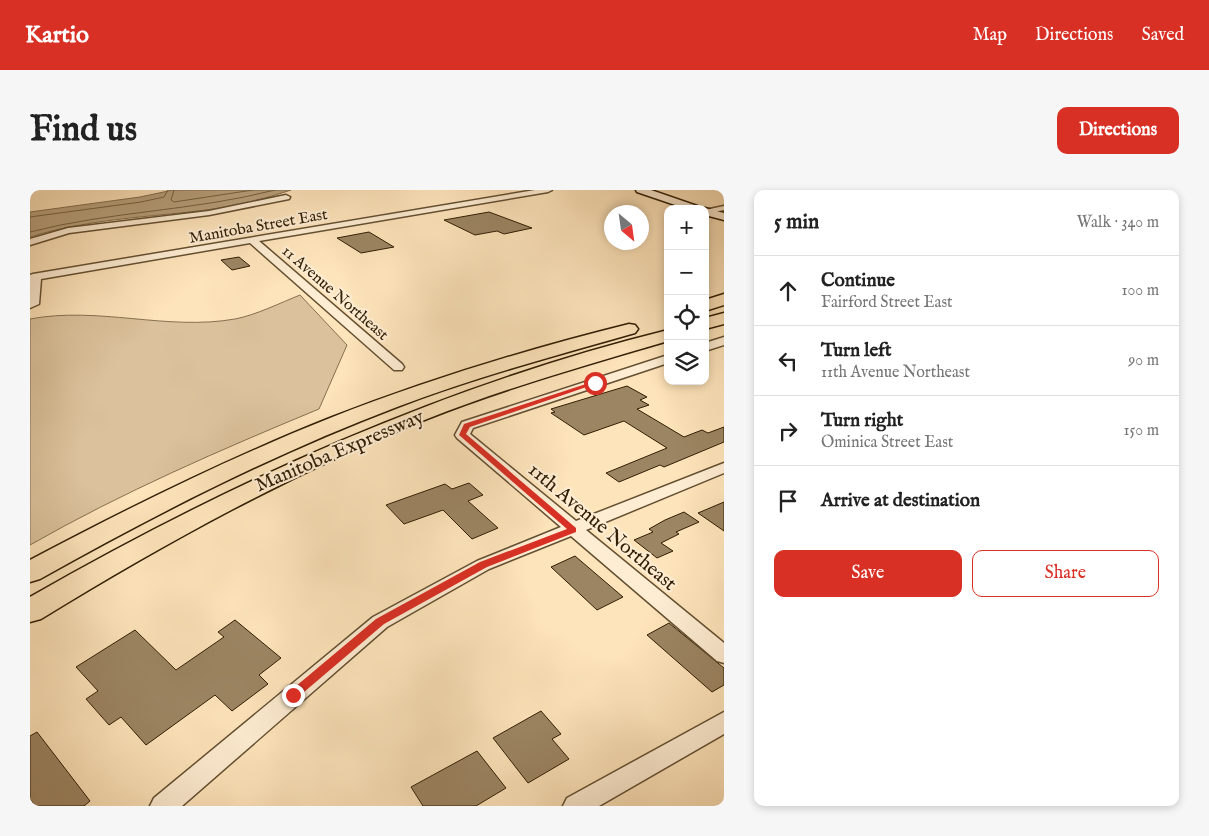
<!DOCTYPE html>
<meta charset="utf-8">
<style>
:root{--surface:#fff;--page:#f6f6f6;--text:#222;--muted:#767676;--line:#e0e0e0;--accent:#d93025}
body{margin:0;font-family:"IM FELL English",serif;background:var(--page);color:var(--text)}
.controls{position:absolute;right:15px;top:15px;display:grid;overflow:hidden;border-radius:10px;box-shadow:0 2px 8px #0003}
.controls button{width:45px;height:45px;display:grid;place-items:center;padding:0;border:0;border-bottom:1px solid var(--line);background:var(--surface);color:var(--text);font:25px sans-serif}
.compass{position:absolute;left:574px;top:15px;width:45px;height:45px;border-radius:50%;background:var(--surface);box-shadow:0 2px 8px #0003;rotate:151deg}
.stop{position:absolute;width:15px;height:15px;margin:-11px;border:4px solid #d93025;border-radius:50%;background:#fff}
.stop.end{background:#d93025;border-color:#fff;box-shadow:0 1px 5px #0008}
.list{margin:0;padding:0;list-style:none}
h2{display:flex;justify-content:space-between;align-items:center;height:65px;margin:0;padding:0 20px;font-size:21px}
h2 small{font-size:16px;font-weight:400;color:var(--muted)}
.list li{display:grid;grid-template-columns:32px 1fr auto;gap:15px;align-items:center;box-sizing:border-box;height:70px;padding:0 20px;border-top:1px solid var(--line)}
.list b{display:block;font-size:19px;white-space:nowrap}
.list p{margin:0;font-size:16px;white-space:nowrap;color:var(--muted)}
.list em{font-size:16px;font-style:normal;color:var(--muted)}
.actions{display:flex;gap:10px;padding:15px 20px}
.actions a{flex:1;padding:11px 0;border:1px solid var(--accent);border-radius:10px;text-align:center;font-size:18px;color:var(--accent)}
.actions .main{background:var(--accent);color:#fff}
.icon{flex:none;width:28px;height:28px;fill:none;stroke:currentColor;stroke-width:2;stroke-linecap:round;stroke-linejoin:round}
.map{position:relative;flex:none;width:694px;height:616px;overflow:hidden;border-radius:10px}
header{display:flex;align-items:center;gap:30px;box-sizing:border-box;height:70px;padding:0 25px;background:var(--accent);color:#fff}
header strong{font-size:24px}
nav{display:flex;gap:28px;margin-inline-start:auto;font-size:18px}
.intro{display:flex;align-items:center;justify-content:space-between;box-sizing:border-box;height:120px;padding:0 30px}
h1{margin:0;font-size:35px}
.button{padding:12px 22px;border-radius:10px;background:var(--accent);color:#fff;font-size:18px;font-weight:700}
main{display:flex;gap:30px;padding:0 30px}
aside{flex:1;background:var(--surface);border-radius:10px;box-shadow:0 2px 8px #0003}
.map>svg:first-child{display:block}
.green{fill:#dbc29c;stroke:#867050}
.water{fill:#b8a17d;stroke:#826d4d}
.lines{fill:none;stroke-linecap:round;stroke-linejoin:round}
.shore{stroke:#746040;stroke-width:1}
.building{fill:#9c8563;stroke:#311e04}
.street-casing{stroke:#645032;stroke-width:3}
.secondary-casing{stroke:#311e04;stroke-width:3}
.primary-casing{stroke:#311e04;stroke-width:3}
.street{fill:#feedd3;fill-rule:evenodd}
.secondary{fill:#feedd3;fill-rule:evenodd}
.primary{fill:#fee4bb;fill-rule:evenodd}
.rail{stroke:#311e04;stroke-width:2;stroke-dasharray:4.5 4.5;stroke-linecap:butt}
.route{fill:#d93025}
.labels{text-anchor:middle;stroke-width:4.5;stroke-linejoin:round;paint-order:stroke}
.far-street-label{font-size:16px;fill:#311e04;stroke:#feedd3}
.street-label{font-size:20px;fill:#311e04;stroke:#feedd3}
</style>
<header>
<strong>Kartio</strong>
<nav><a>Map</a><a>Directions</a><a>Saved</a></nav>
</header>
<div class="intro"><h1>Find us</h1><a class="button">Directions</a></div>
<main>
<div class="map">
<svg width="694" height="616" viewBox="0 0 694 616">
<rect width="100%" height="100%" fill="#fee4bb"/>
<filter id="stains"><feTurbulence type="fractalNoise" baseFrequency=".004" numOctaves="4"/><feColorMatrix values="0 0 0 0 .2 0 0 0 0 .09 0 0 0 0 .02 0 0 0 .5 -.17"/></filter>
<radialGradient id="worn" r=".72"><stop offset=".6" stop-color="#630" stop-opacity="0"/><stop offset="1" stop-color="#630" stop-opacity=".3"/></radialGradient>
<!-- green -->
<path class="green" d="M270,105l47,50 -28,64c-99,41 -196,83 -289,136v-226c68,-13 137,12 205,0 21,-4 45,-16 65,-24z"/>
<!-- water -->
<path class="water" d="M143,0h118c-21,7 -42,13 -63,17 -66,10 -134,10 -198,30v-25l110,-15z"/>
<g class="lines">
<!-- shore -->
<path class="shore" d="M144,0l-3,10 3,2 79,-12
M0,27l111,-15 23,-5 4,-7
M0,42c81,-21 164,-21 245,-42"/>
</g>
<!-- building -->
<path class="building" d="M459,22l43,16 -28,6 -7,-3 -22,4 -31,-15z
M339,42l25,15 -33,6 -24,-15z
M209,67l11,9 -18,4 -11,-10z
M597,196l20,11 -7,3 9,5 -12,4 47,28 18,-7 6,3 16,-6v15l-60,25 -4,-2 -41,17 -13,-9 61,-25 -43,-27 -40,14 -33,-22 4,-1 -4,-3z
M439,293l14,12 -15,6 30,27 -26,11 -29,-29 -39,14 -18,-19 59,-21 7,5z
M694,312v29l-26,-18z
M654,322l15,10 -23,10 3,2 -18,9 12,8 -16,7 -23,-18 19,-8 -4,-3 16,-9z
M545,366l48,41 -26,13 -46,-43z
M205,430l46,38 -22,17 9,9 -36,27 -17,-16 -69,50 -25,-28 -12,8 -23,-26 12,-8 -22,-24 59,-37 41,40 48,-33 -6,-5z
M639,433l55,45v17l-12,7 -65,-57z
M511,521l20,23 -9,5 17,20 -41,24 -35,-45z
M7,542l53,69 -6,5h-49l-5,-7v-63z
M447,561l29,37 -30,18h-53l-12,-19z"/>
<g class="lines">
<!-- street casing -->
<g class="street-casing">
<path id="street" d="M505,0h17l-4,2 -289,49 143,123 2,3 -2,3h-8l-144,-127 -209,36 -2,25 -9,4v-33l3,-1z
M256,5l4,2 -1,2 -80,16 -140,18 -39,12v-6l38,-11 141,-17z
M694,16v4l-19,4v-4z
M694,147v8l-19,6v-8z
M638,165v8l-195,65 -3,6 106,87 148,-58v10l-138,57 138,113v20l-7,-2 -146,-125 -82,33 -102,58 -205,179h-32l4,-8 219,-181 104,-56 84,-34 -104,-89 -2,-3 7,-13z
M694,522v22l-125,72h-36l4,-8z"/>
</g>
<!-- secondary casing -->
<g class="secondary-casing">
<path id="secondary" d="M606,0h15l52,18h2l19,5v7l-19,-5v-6h-18l-50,-17z"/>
</g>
<!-- primary casing -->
<g class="primary-casing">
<path id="primary" d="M694,104v11l-19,6v-11z
M694,123v11l-19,5v-11z
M599,134l6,1 3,4 -3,4c-80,23 -160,44 -238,74 -124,47 -241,107 -357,172l-10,3v-22c98,-52 197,-101 300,-142 97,-38 198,-69 299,-94z
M638,140v11c-81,24 -163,47 -241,78 -135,54 -262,124 -386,200l-11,3v-25c201,-115 412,-211 638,-267z"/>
</g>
<!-- street -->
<use href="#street" class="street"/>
<!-- secondary -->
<use href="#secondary" class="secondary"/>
<!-- primary -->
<use href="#primary" class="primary"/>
<!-- rail -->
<path class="rail" d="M0,1l9,-1"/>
</g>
<!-- route -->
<path class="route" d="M562,192l6,1 -128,44 -4,7 110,94v4l-89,35 -103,57 -87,74h-8l-1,-3 1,-3 87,-73 104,-57 87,-33 -108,-94 5,-11z"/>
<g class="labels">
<!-- far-street labels -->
<g class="far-street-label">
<text transform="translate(228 35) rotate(-10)" y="6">Manitoba Street East</text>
<text transform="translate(306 102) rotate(41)" y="6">11 Avenue Northeast</text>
</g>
<!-- street labels -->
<g class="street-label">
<text transform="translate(309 260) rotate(-23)" y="7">Manitoba Expressway</text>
<text transform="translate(573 336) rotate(40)" y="7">11th Avenue Northeast</text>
</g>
</g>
<rect width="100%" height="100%" filter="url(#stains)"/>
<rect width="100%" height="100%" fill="url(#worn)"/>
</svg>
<div class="controls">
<button>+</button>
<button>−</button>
<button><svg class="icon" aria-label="locate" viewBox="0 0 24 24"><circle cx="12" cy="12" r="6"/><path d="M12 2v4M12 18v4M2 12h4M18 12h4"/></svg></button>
<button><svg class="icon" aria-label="layers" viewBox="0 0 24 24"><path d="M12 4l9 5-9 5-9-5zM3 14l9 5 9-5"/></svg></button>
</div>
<svg class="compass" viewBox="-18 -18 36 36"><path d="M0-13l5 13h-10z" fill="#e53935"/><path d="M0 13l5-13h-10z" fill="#767676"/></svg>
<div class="stop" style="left:565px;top:193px"></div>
<div class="stop end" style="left:263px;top:505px"></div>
</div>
<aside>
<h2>5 min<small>Walk · 340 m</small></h2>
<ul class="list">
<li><svg class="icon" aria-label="ahead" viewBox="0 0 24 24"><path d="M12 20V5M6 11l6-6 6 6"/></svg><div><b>Continue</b><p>Fairford Street East</p></div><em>100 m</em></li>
<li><svg class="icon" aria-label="left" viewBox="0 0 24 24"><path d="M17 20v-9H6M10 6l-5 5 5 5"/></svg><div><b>Turn left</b><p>11th Avenue Northeast</p></div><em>90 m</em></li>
<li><svg class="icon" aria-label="right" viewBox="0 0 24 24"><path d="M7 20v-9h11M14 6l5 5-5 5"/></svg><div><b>Turn right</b><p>Ominica Street East</p></div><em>150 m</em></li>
<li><svg class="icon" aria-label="arrive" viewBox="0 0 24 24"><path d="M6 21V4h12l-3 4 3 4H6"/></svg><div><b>Arrive at destination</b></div></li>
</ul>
<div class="actions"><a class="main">Save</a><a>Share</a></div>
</aside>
</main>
